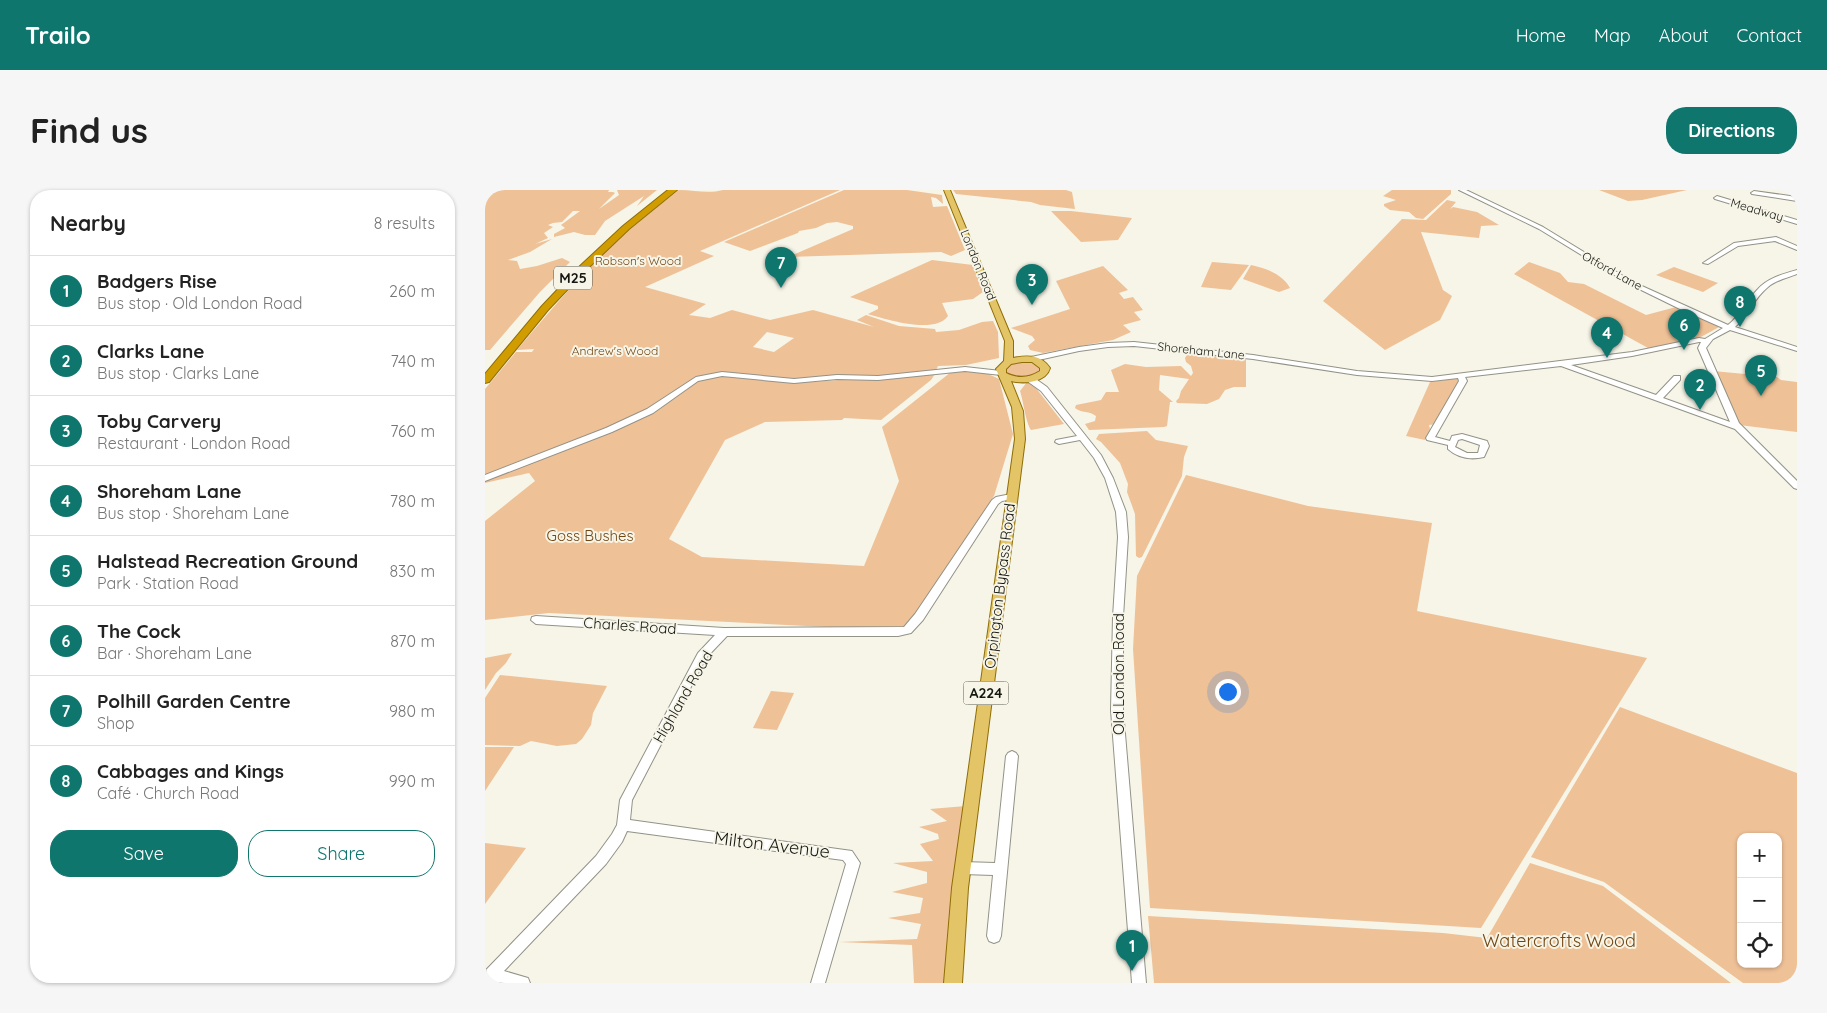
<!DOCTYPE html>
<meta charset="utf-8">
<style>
:root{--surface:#fff;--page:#f6f6f6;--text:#222;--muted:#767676;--line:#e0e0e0;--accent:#0f766e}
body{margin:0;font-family:Quicksand,sans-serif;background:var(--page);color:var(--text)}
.controls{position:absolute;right:15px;bottom:15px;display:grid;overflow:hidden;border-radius:10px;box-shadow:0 1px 4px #0004}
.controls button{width:45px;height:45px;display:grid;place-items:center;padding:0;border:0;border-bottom:1px solid var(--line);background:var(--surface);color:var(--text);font:25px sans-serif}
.you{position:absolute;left:742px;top:501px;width:18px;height:18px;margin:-12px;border:4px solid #fff;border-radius:50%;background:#1a73e8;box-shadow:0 0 0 8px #1a73e833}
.badge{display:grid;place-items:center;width:32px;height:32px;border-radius:50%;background:var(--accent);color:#fff;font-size:16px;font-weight:700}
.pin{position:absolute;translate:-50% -41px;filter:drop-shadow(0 1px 2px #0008)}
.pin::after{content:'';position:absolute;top:26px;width:18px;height:15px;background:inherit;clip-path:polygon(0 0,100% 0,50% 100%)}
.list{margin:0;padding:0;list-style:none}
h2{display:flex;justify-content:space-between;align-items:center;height:65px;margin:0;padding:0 20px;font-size:21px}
h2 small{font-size:16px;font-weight:400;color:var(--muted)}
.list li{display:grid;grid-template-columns:32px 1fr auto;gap:15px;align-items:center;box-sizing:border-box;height:70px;padding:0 20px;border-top:1px solid var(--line)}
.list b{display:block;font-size:19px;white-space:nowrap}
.list p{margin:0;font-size:16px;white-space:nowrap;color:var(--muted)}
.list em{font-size:16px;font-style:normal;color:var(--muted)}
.actions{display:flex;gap:10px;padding:15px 20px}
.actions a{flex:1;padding:11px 0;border:1px solid var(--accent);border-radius:20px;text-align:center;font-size:18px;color:var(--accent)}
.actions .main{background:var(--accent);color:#fff}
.icon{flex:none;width:28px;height:28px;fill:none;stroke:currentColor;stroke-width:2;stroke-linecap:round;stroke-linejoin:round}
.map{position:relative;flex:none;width:1312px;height:793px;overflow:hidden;border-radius:20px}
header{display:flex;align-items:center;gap:30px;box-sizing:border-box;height:70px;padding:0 25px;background:var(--accent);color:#fff}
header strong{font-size:24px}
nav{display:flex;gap:28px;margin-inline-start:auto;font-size:18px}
.intro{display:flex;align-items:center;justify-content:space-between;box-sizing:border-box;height:120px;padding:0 30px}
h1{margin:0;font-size:35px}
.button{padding:12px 22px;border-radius:20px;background:var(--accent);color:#fff;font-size:18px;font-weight:700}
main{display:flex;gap:30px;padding:0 30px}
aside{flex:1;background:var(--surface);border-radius:20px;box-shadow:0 1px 4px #0004}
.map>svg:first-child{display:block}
.green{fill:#efc197;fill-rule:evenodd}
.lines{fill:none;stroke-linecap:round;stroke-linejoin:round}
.minor-casing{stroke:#939287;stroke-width:2}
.major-casing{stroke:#8f6d06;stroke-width:2}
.highway-casing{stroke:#8f6d06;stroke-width:2}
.minor{fill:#fff;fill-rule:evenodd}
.major{fill:#e3c466;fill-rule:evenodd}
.highway{fill:#d09c00;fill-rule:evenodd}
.labels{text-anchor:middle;stroke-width:4;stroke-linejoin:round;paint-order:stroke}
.far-street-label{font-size:12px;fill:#171712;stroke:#f6f5e8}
.far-park-label{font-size:12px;fill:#724613;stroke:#f6f5e8}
.shield{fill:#f6f5e8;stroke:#5a5a52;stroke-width:1}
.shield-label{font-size:14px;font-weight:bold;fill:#171712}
.park-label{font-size:15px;fill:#724613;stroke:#f6f5e8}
.street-label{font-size:15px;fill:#171712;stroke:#f6f5e8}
.near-street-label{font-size:18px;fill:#171712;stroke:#f6f5e8}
.near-park-label{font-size:18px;fill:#724613;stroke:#f6f5e8}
</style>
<header>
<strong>Trailo</strong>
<nav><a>Home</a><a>Map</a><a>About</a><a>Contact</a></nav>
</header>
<div class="intro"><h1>Find us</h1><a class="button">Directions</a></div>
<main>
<aside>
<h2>Nearby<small>8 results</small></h2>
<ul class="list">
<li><span class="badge">1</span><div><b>Badgers Rise</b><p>Bus stop · Old London Road</p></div><em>260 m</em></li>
<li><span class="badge">2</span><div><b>Clarks Lane</b><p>Bus stop · Clarks Lane</p></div><em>740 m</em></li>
<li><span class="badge">3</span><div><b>Toby Carvery</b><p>Restaurant · London Road</p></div><em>760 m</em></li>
<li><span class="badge">4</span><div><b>Shoreham Lane</b><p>Bus stop · Shoreham Lane</p></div><em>780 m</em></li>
<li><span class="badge">5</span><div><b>Halstead Recreation Ground</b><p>Park · Station Road</p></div><em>830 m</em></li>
<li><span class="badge">6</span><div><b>The Cock</b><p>Bar · Shoreham Lane</p></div><em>870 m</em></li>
<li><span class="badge">7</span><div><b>Polhill Garden Centre</b><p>Shop</p></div><em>980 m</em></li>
<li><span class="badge">8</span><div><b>Cabbages and Kings</b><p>Café · Church Road</p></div><em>990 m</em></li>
</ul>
<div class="actions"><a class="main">Save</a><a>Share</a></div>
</aside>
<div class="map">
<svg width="1312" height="793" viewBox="0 0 1312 793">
<rect width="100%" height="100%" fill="#f6f5e8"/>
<!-- green -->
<path class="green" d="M0,0h124l-1,2h5l2,1 -16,16 20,-14 -2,-5h40l-20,16 7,-10 -39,25 -10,14h-10l-11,-3 -20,5v-3l11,-6 -4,-3 19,-14h-13h6l-11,11 -9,1 -5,2 5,2 -9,6 4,5 -13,6 17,-5 -22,13 -22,8 9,1 3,8 17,-3 25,-8 8,4 -30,30 -50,58h-5z
M194,0c16,0 29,4 44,0h117l-140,61 14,5 -69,31 61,17 -17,11 21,3 22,-8 38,10 43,-10 61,17 -17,-7 9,-5 33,11 36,3 1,3 23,-2 23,-8 11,-1 5,11 1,26 -33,7 -28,1 -2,4 -57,6 -83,3 -73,-6 -24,4 -52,33 -35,17 -127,49v-87l31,-37h16l2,-3 -17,1c31,-37 62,-73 96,-106 21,-19 43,-36 66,-54zM282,142l27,6 -20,14 -21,-5z
M359,0h63l35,5 1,9 -7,-6 -5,-1 2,10 14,-1 18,44 -14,6 -10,-4 -153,5 65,-28v-3l-16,-4 -10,1 -11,5 -17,3 -1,2 -48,18 -26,-9z
M468,0h113l6,2 3,17 -35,-4 -9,-3 -75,-8z
M907,0h59v4l-28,25 -7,-1 -7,-6 -19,-2 -6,-4v-2l12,-4 -13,-4z
M1114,0h88l-45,10 -14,1z
M962,10l9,2 -6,7 3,-2 24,5 22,13 -18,1 -2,12 -58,-6 22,58 9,6 -12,24 -55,30 -62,-49 79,-82 24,1z
M566,21h20l61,7 -14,22 -37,2z
M447,70l41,5 10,27 -10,7 -31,4 6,13c-13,19 -63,3 -80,-2l10,-5v-3l-28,-9z
M727,72l37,3 -18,25 -30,-3z
M1044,72l31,11 8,9 16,2 62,31 30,-8 45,19 -22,12 -51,10 -134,-74z
M766,75c14,3 32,9 39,23l-11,4 -36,-13z
M618,76l25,24 -9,3 5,6 9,-2 10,13 -9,2 7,8 -18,5 8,7 -18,8 -70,13 -13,-3 -2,-4 7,-6 -3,-4 -21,-8 59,-19 -14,-28z
M1189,77l44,16 -15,9 -47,-17z
M703,163l58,4v30h-12l-9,3 -6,9 -12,5 -30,-1 -1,-2 3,-3 2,-7 8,-12 -29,-4 -1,15 14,12h-3l-3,24 -3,1 -75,3 -4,-6 10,-3 1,-5c-6,-5 -15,-3 -21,-8l1,-3 25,-5 5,-8h13l-8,-22 14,-6 21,3 35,-1 10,10 2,-3 -2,-7 -5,-4 -1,-4z
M545,171l8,3 3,5c-8,13 -24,9 -35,5l-1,-7 8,-5z
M1228,181l64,6 4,3 16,2v50l-58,-7z
M466,182h33l15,7 14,55 -19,62 -89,135 -356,-18 -64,7v-99l50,-40 -6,-8 -44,10v-2l126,-49 86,-52 22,-4 74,7 142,-9 -4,6 -50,40 -37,-2 -2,2 -77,2 -40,18 -56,99 33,18 162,9 35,-85 -17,-54z
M976,188l-24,46 -8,1 1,4 -5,11 -19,-4 24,-54z
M542,192l5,1 32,41 -33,6c-5,-7 -8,-30 -11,-39z
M662,241l9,9 32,6 -4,11 -2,19 -40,81 -3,1 -3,-2 -1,-42 -8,-22 1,-8 -8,-21 -19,-21 -5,-3 3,-5z
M701,285l122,31 124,17 -15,88 230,47 -166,270 -331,-20 -17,-259 4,-73z
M27,463l-6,10 -10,10 -11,17v-32z
M15,485l107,11 -14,27 -2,12 -9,14 -6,5 -19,2 -26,-5 -11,5 -35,-1v-47z
M286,501l23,2 -17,37 -24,-2z
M1135,517l177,66v210h-54l-139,-101 -73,-25zM1256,647h37v127h-37z
M0,557h29l-29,44z
M481,616l-20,177h-32l-2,-38 -73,-3 78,-3 4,-15 -33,-6 32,-5 3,-15 -31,-6 35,-9v-11l-34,-9 40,-2 -13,-17 19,-5 -1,-5 -19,-7 28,-6 -17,-12z
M0,653l41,5 -41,56z
M1045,673l73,23 128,97h-577l-6,-67 295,17 44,5z"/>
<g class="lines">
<!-- minor casing -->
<g class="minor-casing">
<path id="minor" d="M974,0h7l77,37 90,55 95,43c13,-10 19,-25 30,-36 10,-11 25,-15 39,-19v4c-10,4 -21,6 -29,13 -14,11 -20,29 -33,40l62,20v4l-67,-21 -17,9 -7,9 33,75 58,58v8l-3,-1 -59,-59 -174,-63 -96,11 2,4 -32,56 15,4 2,-5 10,-2 25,7 2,5 -5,11c-13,3 -26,1 -36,-8v-4l-21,-5 -1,-2 33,-57 -1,-3 -26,3 -75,-6 -104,-16 -119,-13 -26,1 -29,4 -45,10 -4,-2 1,-2 48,-10 29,-4 26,-1 119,13 104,16 75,6 200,-25 67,-14 6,1 18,-11 -43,-19 -51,-25 -90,-55zM1214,152h2l-3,6 32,74 -67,-24 17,-18v-4h-6l-18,19 -85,-30 61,-9zM977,249l18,6 -2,8h-11l-12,-6 3,-7z
M1269,1l43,6v4l-45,-7 -1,-1z
M1232,6l80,24v4l-82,-25 -1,-1z
M1291,47l21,9v4l-22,-9 -37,5 -30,18 -5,-1 31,-20z
M480,177l36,4 4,2 -4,2 -36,-4 -87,9 -41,-1 -43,4 -72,-7 -24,5 -45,32 -41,19 -127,49v-6l121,-47 41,-19 49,-32 26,-5 72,7 43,-4 41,1z
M542,187h6l14,10 54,68 12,23 13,34 2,25 -5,80v93l23,273h-14l-21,-273 2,-93 5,-80 -2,-25 -11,-34 -11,-20 -14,-18 -21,4 -4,-2 1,-2 21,-4 -36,-45 -14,-10z
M526,304l3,1 1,2 -1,2 -12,2 -4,3 -75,116 -12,13 -13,3h-171l-21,22 -74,142 -2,20 222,31 8,12 -35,120h-14l35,-119 -3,-4 -216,-29 -5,11 -16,22 -102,107 24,7 2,5h-35l-9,-3v-10l110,-114 16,-22 5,-9 3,-25 78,-147 17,-18 -179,-11 -5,-4 1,-3 4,-1 188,12 180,-1 11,-13 77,-114 4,-3z
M527,561l4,2 2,3 -17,180 -2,5 -5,2 -5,-2 -2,-5 6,-61 -30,-1 -5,-2 -2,-4 2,-4 5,-2 32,1 11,-107 2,-3z"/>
</g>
<!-- major casing -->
<g class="major-casing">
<path id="major" d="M459,0h6l63,151v17c15,-3 28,-3 37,10 -4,15 -27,16 -39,13l12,30 2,28 -57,449 -6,95h-18l8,-95 63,-449 -3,-32 -16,-38 8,-8 1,-20zM537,172h10l8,6v3c-11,7 -22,8 -34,2v-4l5,-5z"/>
</g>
<!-- highway casing -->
<g class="highway-casing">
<path id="highway" d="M183,0h9l-48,39 -44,42 -37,39 -59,72 -4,1v-9l57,-68 37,-39 44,-41z"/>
</g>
<!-- minor -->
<use href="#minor" class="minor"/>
<!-- major -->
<use href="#major" class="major"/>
<!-- highway -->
<use href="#highway" class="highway"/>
</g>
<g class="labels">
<!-- far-street labels -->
<g class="far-street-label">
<text transform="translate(1272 20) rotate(16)" y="4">Meadway</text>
<text transform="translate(493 75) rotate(68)" y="4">London Road</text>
<text transform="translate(1127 81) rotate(29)" y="4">Otford Lane</text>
<text transform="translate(716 161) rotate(6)" y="4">Shoreham Lane</text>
</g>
<!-- far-park labels -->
<g class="far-park-label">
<text x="153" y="75">Robson's Wood</text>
<text x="130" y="165">Andrew's Wood</text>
</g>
<!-- shield labels -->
<g class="shield">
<rect x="69" y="76.5" width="38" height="23" rx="4"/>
<rect x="478.5" y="491.5" width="45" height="23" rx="4"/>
</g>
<g class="shield-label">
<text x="88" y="93">M25</text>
<text x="501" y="508">A224</text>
</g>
<!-- park labels -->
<g class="park-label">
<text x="105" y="351">Goss Bushes</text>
</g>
<!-- street labels -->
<g class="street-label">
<text transform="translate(515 396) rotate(-83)" y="5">Orpington Bypass Road</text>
<text transform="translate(145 436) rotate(4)" y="5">Charles Road</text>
<text transform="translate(634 484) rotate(-90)" y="5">Old London Road</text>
<text transform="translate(198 507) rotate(-60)" y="5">Highland Road</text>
</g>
<!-- near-street labels -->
<g class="near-street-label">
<text transform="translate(287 655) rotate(7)" y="6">Milton Avenue</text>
</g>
<!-- near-park labels -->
<g class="near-park-label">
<text x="1074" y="757">Watercrofts Wood</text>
</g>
</g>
</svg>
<div class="controls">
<button>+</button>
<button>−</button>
<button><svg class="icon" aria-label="locate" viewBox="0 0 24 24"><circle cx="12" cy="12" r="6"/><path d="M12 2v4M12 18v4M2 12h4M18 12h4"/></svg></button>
</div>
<div class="you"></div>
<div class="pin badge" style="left:647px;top:781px">1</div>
<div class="pin badge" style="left:1215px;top:220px">2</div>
<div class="pin badge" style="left:547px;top:115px">3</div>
<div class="pin badge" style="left:1122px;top:168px">4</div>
<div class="pin badge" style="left:1276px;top:206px">5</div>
<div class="pin badge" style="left:1199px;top:160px">6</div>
<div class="pin badge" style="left:296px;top:98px">7</div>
<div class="pin badge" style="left:1255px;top:137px">8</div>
</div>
</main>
